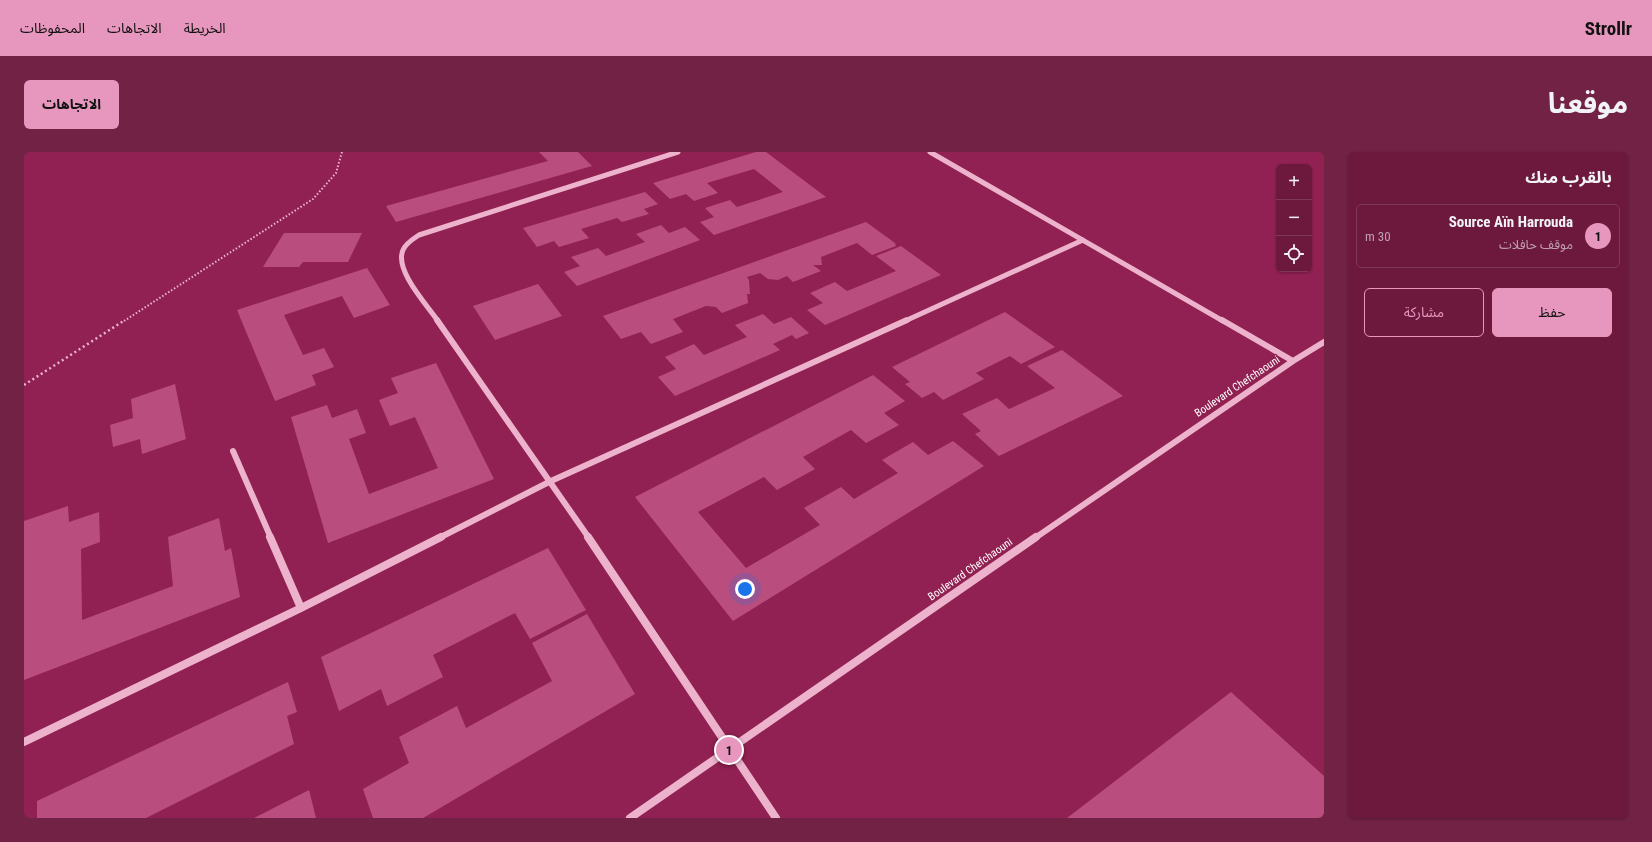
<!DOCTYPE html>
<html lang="ar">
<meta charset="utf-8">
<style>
:root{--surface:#6d193e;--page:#722245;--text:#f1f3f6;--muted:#bfa0b0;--line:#7f3858;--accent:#e797bd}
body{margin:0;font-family:"Roboto Condensed","Noto Sans Arabic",sans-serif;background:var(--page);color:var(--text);direction:rtl}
.controls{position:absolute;right:12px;top:12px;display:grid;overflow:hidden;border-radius:6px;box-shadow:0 1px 3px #0004}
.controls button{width:36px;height:36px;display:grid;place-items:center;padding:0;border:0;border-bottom:1px solid var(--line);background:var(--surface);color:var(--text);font:20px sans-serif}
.you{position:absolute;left:721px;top:437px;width:14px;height:14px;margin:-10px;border:3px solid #fff;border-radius:50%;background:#1a73e8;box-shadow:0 0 0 6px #1a73e833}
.badge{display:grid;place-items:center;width:26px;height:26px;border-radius:50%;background:var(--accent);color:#111;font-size:13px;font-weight:700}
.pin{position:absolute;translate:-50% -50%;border:2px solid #fff;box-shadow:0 1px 4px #0006}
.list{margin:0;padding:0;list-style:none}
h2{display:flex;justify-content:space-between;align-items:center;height:52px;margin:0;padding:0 16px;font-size:17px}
h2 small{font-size:13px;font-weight:400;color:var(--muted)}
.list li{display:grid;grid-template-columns:26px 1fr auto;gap:12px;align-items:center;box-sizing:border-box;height:64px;margin:0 8px 8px;padding:0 8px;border:1px solid var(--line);border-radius:6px}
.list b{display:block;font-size:15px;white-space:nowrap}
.list p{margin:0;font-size:13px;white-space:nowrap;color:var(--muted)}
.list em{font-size:13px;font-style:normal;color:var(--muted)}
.actions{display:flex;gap:8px;padding:12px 16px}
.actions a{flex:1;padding:9px 0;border:1px solid var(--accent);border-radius:6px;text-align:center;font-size:14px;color:var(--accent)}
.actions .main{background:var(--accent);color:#111}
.icon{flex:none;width:22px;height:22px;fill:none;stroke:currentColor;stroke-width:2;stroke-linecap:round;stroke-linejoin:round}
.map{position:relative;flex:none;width:1300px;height:666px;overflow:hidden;direction:ltr;border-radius:6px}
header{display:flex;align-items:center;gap:24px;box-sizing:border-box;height:56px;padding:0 20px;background:var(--accent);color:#111}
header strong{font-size:19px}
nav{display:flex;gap:22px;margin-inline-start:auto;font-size:14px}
.intro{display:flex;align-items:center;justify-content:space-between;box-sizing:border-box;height:96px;padding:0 24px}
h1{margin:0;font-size:28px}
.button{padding:10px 18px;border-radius:6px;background:var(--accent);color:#111;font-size:14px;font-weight:700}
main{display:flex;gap:24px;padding:0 24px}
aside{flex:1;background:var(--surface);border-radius:6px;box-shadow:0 1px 3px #0004}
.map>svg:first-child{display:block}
.building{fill:#b94e7e}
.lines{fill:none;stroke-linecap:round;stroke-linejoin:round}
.path-far1{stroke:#edb3cd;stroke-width:2;stroke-dasharray:1.5 2;stroke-linecap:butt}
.path{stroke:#edb3cd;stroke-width:2.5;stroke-dasharray:2 3;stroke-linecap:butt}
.minor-far2{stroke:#edb3cd;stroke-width:5}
.minor-far1{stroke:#edb3cd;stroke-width:6}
.minor{stroke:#edb3cd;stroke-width:8}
.labels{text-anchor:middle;stroke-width:3;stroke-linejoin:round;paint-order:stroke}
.street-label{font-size:11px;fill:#fff;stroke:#912152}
</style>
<header>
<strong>Strollr</strong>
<nav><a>الخريطة</a><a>الاتجاهات</a><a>المحفوظات</a></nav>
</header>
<div class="intro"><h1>موقعنا</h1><a class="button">الاتجاهات</a></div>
<main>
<aside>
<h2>بالقرب منك<small></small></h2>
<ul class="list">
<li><span class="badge">1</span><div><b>Source Aïn Harrouda</b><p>موقف حافلات</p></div><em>30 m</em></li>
</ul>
<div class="actions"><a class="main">حفظ</a><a>مشاركة</a></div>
</aside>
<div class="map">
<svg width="1300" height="666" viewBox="0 0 1300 666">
<rect width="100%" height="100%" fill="#912152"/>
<!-- building -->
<path class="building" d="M515,0h39l14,14 -196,56 -10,-16 162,-45z
M732,0h10l60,45 -112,38 -14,-13 14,-5 -9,-9 25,-8 7,7 46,-15 -29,-23 -47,14 11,10 -24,8 -8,-7 -16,5 -17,-16z
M621,40l13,12 -14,5 5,5 -27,8 -5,-4 -36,11 8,9 -30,9 -5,-6 -17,6 -14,-19z
M842,70l29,21 1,3 -24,9 -15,-12 -36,14 1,8h-9l8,6 -28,11 -6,-6 -9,4 -10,-1 -8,-6 -13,4 2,3 1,14h-3l1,9 -26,10 -6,-6 -10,-1 -33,13 10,13 -32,12 -10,-12 -20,7 -18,-23z
M637,73l8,8 16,-6 15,13 -123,46 -13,-14 16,-6 -9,-9 27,-9 8,8 39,-14 -9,-8z
M260,81h78l-14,29h-45l-4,5h-36z
M877,94l40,29 -116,50 -18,-15 16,-7 -13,-10 25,-11 12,9 49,-20 -20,-15z
M343,116l23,37 -36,13 -12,-22 -58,19 19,40 21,-7 10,19 -22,8 4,10 -41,16 -38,-91z
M514,132l24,32 -67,24 -22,-34z
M981,160l50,35 -34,17 -11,-8 -34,17 8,6 -41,21 -9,-8 -12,6 -17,-14 5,-2 -18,-15z
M739,162l11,10 17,-7 18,16 -13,6 -4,-4 -19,9 7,6 -105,46 -17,-19 18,-8 -11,-12 29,-13 10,11 43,-18 -12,-12z
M1038,198l61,46 -124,60 -24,-22 6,-3 -19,-17 35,-16 12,11 46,-21 -28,-22z
M412,211l58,116 -166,64 -37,-126 36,-12 5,13 25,-9 9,24 -17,6 20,55 69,-26 -23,-51 -25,9 -11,-26 19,-7 -7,-15z
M849,223l32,26 -21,12 15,12 -33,18 -15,-13 -48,27 12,12 -38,21 -13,-13 -66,35 48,56 74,-43 -16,-17 37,-21 13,12 44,-26 -16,-13 31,-18 15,13 25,-14 31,25 -251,155 -98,-124z
M151,232l11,55 -44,15 -2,-15 -27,8 -3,-22 23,-7 -2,-19z
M44,354l1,16 30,-10 1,30 -19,7 1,71 91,-34 -5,-49 51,-19 6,33 6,-3 9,49 -216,83v-159z
M524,396l38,62 -56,29 -15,-26 -82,42 10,22 -56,29 -6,-17 -42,22 -18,-54z
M563,462l48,80 -212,124h-50l-10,-29 46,-26 -10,-26 58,-31 9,22 86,-47 -20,-38z
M264,530l9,30 -10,4 7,28 -148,74h-109v-17z
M1207,540l93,84v42h-257z
M285,638l7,28h-62z"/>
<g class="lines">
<!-- path-far1 -->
<path class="path-far1" d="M100,169l189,-122 23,-26 6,-21"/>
<!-- path -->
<path class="path" d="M0,233l101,-65"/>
<!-- minor-far2 -->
<path class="minor-far2" d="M906,0l293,169
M414,169c-11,-16 -44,-51 -35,-71 3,-7 10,-11 16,-15l259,-83
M881,169l178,-81"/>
<!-- minor-far1 -->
<path class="minor-far1" d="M413,168l152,218
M1198,168l71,41
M209,299l38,87
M415,386l112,-57 356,-161
M1011,386l258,-177 31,-19"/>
<!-- minor -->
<path class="minor" d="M246,385l31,71
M564,385l188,281
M0,590l277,-134 140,-71
M606,666l406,-281"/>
</g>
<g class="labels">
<!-- street labels -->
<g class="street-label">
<text transform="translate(1213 234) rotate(-34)" y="4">Boulevard Chefchaouni</text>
<text transform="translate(946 417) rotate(-35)" y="4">Boulevard Chefchaouni</text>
</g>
</g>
</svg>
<div class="controls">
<button>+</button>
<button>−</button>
<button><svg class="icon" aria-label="locate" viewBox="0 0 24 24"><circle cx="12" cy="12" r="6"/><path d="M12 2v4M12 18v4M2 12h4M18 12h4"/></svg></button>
</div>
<div class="you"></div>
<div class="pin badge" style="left:705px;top:598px">1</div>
</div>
</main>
